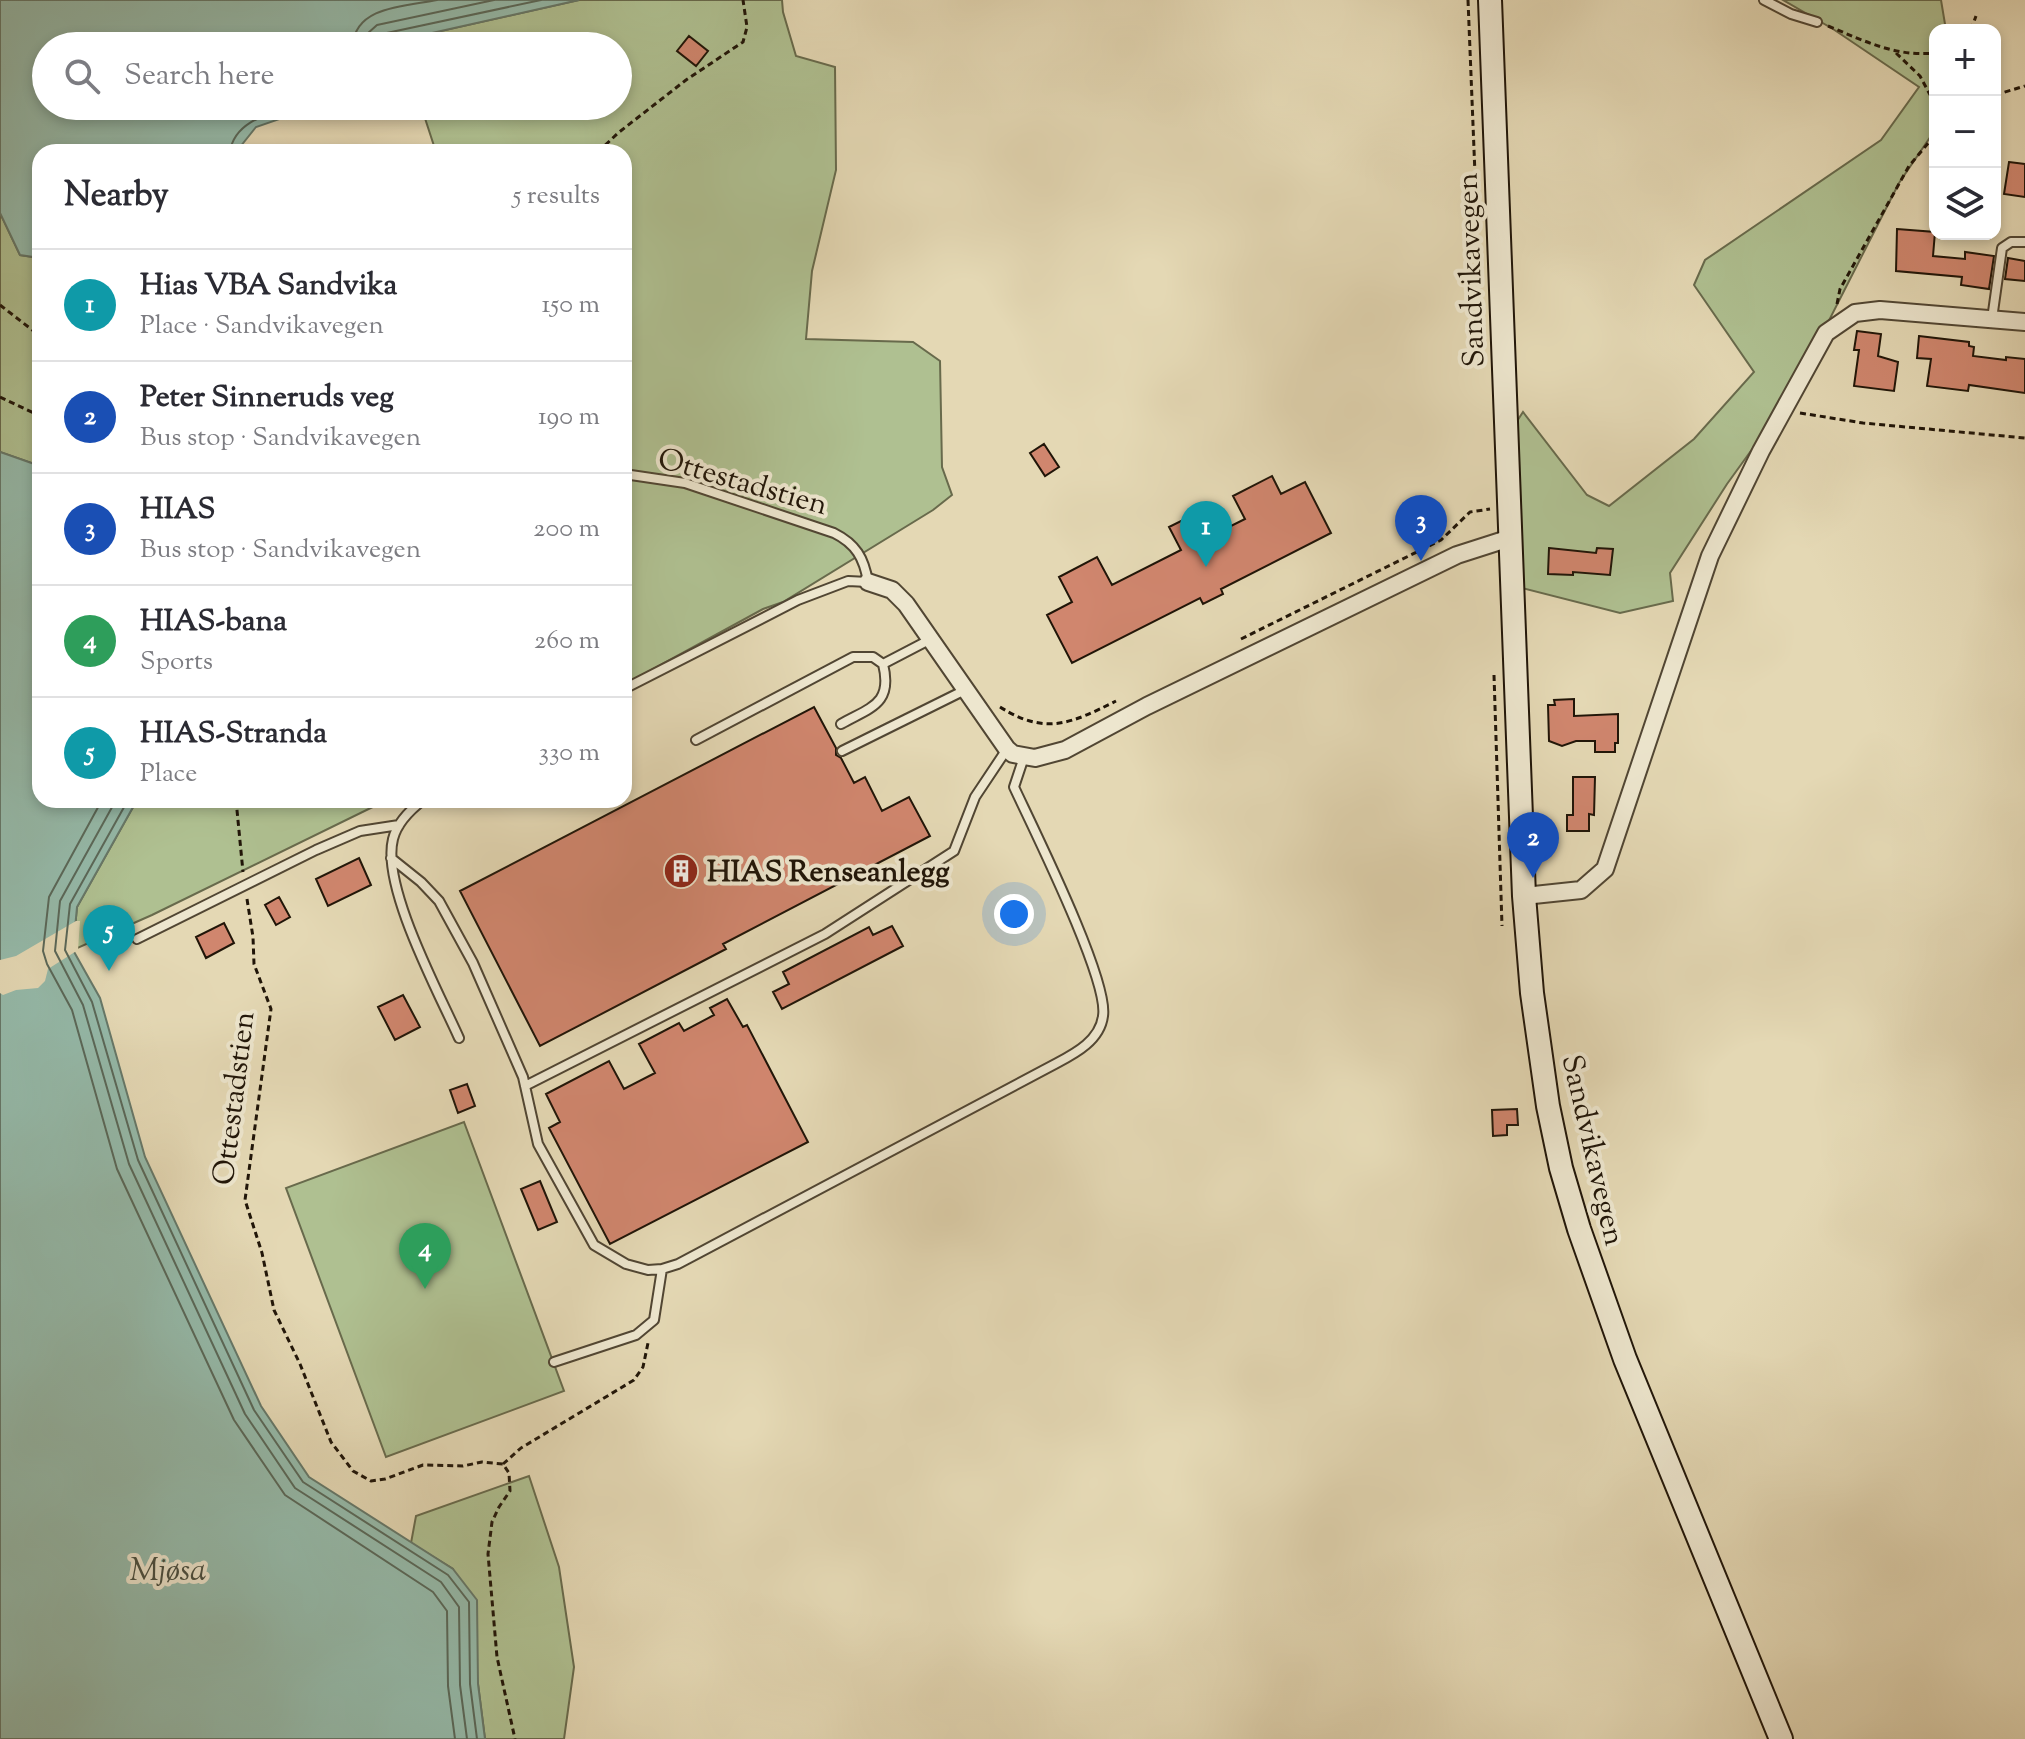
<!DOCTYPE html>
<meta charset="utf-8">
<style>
:root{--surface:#fff;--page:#f2f2f3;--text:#2b2b33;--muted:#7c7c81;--line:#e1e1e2;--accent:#8f2418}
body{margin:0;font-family:"Sorts Mill Goudy",serif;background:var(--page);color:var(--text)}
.controls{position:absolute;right:24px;top:24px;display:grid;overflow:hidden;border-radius:16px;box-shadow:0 4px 12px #0003}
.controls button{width:72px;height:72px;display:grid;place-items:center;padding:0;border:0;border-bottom:2px solid var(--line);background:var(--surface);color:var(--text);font:40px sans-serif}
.you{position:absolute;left:1014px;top:914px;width:28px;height:28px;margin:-20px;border:6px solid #fff;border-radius:50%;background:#1a73e8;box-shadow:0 0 0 12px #1a73e833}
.badge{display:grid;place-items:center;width:52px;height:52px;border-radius:50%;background:var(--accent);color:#fff;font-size:26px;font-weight:700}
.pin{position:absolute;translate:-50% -66px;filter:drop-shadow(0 2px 4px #0008)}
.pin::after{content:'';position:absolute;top:42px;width:28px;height:24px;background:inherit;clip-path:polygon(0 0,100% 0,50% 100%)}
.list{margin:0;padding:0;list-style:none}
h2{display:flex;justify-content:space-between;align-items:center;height:104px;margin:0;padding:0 32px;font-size:34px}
h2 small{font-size:26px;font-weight:400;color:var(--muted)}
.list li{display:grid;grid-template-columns:52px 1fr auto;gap:24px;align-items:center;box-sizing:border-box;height:112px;padding:0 32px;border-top:2px solid var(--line)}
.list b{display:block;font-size:30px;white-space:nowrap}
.list p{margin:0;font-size:26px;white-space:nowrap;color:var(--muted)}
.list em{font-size:26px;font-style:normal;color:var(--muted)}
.icon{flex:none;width:44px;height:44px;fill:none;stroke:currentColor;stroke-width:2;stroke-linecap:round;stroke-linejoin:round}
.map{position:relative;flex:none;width:2025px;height:1739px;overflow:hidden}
.search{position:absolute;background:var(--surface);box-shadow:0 4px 12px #0003;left:32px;top:32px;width:600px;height:88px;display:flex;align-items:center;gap:20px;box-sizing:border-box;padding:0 28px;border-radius:44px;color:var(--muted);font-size:30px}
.panel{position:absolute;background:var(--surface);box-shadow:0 4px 12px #0003;left:32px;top:144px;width:600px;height:664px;border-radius:24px}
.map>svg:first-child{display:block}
.green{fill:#afc091;stroke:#686a4c;stroke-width:2}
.water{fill:#95baaa;stroke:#667869;stroke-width:2}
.pier{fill:#e4d8b4}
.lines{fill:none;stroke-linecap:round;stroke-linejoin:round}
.shore{stroke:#5a6859;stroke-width:2}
.building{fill:#d0866e;stroke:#201508;stroke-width:2}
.service-casing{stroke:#514633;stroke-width:12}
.minor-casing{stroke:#514633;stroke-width:20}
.secondary-casing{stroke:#201508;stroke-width:26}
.path{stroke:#201508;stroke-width:3;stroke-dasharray:6 4;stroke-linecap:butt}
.service{stroke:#ede6ce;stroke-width:8}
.minor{stroke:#ede6ce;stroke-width:16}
.secondary{stroke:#ede6ce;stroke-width:22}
.labels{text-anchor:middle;stroke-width:8;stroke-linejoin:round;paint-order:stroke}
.street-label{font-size:30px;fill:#201508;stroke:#ede6ce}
.poi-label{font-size:30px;font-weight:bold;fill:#201508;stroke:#ede6ce;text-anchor:start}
.water-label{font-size:32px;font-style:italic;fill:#494f41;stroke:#ede6ce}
</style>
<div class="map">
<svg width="2025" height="1739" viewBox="0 0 2025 1739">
<rect width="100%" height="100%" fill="#e4d8b4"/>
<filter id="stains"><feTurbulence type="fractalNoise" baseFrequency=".0025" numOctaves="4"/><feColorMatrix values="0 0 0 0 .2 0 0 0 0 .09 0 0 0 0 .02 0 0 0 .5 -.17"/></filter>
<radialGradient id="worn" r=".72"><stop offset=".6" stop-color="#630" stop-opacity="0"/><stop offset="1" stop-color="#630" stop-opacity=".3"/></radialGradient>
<!-- green -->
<path class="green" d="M579,0h203l1,12 13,44 39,11 1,103 -24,101 -6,68 107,3 27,19 2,106 10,28 -19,15 -150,92 -20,7 -139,76v-533h-188l-15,-46h197v-60h-244z
M1783,0h158l5,30h-11v100l-36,53 -109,214 -63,87 -57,89 3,28 -53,12 -98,-25 -14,-153 15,-23 64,83 22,11 85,-67 60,-67 -60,-87 11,-25 176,-120 38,-53 -86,-58z
M0,213l20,42 20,3v208l-40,-14z
M137,800h250l-235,115 -79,35 4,-43z
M464,1122l100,269 -178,66 -100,-269z
M529,1476l30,91 15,100 -10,72h-79l-7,-55 -25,-115 -42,-26 5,-27z"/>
<!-- water -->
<path class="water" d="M0,0h579l-205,46h-328v60h258l-7,7 -41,14 -20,25h-196v106l-20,-3 -20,-42z
M0,452l40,14v334h97l-60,107 -4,43 27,48 45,159 116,249 48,71 144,92 24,31 1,84 7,55h-485z"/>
<!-- pier -->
<path class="pier" d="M76,921h4l-2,29 -30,19 -3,12 -7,7 -22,2 -13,5 -3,-2v-33l16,-4z"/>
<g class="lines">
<!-- shore -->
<path class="shore" d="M353,46c1,-40 54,-40 84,-46
M365,46l2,-12 10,-9 117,-25
M375,46l1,-7 6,-5 159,-34
M230,152c4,-30 38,-38 62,-46
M102,800l-53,97 -6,54 4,13 25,46 45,159 117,251 51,75 148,97 14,19 1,75 7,53
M116,800l-56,101 -5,50 28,54 46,159 116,250 50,74 146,94 18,25 1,78 7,54
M128,800l-58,104 -5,46 27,52 46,158 116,250 49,72 145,93 21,27 1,82 7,55"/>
</g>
<!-- building -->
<path class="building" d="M689,36l19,15 -12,15 -19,-15z
M2009,162l16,2v33l-21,-3z
M1897,229l38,3 -2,24 32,3v-7l29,4 -5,33 -28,-4 1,-8 -66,-6z
M2008,258l17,3v20l-20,-2z
M1857,331l24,3 -3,22 20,6 -4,29 -40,-5 5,-36h-5z
M1919,336l50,6v4l5,1 -1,9 33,4v-3l19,2v34l-56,-8 -1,6 -41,-5 4,-27 -14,-1z
M1044,444l15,23 -14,9 -15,-23z
M1272,476l9,18 24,-12 26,51 -110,56 2,5 -20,10 -3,-6 -128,65 -25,-48 25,-13 -13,-25 38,-20 15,28 69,-35 -12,-23 20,-10 12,24 44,-22 -12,-23z
M1549,548l47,5 1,-5 16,1 -3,26 -37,-3v3l-25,-1z
M1574,699v17l44,-2v29h-3v9h-20v-11h-19l-14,5 -13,-5 -1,-36h7l-1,-5z
M814,707l22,41v7l5,3 13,25 11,-6 17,34 27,-14 21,39 -207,108 3,5 -186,97 -80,-155z
M1573,777h22l-1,38 -5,-1v17h-22v-16h6z
M359,858l12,27 -43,21 -12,-27z
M279,897l11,20 -14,8 -11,-20z
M224,923l10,20 -28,15 -10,-21z
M892,926l11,20 -121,63 -9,-17 16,-8 -6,-12 86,-45 4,8z
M403,995l17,32 -25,13 -17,-33z
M727,999l16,28 4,-2 61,117 -198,102 -61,-116 11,-6 -14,-28 63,-33 15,28 31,-16 -16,-29 40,-21 5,8 30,-16 -4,-7z
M467,1084l8,22 -17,7 -8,-23z
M1517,1109l1,16h-11v10l-14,1 -1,-26z
M540,1181l17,41 -19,8 -17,-41z"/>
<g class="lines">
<!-- service casing -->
<g class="service-casing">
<path id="service" d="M1764,0l27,14 26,8
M1992,319l10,-71 9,-6h14
M624,474l61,9 149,50c22,11 30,25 34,49l-20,-1 -50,19 -174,89
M841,724c30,-17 52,-20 42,-60
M696,740l157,-83h20l10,7 48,-25
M842,751l123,-61
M423,800c-13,10 -26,23 -30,39 -12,47 46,154 66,199
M391,858l30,24 18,19 34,62 50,114 15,67 56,101 32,19 22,6 14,-1
M137,939l179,-89 44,-19 39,-6
M525,1086l300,-152 129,-83 21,-54 32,-48
M554,1362l82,-27 18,-15 8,-51 16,-5 379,-201c19,-10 43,-23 46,-47 6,-36 -70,-188 -89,-229l10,-30"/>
</g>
<!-- minor casing -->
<g class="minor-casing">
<path id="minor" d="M868,582l24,8 14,14 101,145 6,5 22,4 30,-8 82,-44 310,-151 53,-17
M1524,896l57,-6 24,-21 105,-313 51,-105 65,-118 29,-20 25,-3 145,12"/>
</g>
<!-- secondary casing -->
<g class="secondary-casing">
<path id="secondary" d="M1490,0l34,896 8,97 16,113 13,62 18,61 46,130 156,380"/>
</g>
<!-- path -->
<path class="path" d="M1468,0l9,224
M1828,26c37,15 67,31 107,27
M1971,30l5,-14
M1896,53l24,23 15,28
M1995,95l30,-9
M598,152l20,-19 68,-53 57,-38 4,-15 -4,-27
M1837,304l3,-15 69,-123 26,-31
M0,305l40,31
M0,397l40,19
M1800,413l63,10 162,15
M1241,639l200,-99 29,-28 20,-3
M1494,675l8,251
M1000,707c46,29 72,16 116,-6
M236,800l7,72
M247,899l6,38 1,27 17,45 -26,191 17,53 12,57 26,54 31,78 22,29 18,10 14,-2 38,-14 40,1 19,-4 21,2 6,9 1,18 -11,16 -7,15 -4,32 9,103 18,82
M503,1464l18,-16 113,-68 9,-13 5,-24"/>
<!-- service -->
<use href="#service" class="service"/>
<!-- minor -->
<use href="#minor" class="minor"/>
<!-- secondary -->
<use href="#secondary" class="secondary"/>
</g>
<!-- icons -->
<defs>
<g id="building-disc" transform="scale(1.8)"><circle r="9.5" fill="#8f2418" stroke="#ede6ce"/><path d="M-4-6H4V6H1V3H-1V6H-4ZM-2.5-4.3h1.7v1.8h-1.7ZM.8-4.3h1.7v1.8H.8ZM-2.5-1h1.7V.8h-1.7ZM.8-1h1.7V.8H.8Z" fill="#fff"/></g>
</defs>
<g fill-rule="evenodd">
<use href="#building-disc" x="681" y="871"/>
</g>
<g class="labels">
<!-- street labels -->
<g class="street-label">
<text transform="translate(1470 270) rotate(-92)" y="10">Sandvikavegen</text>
<text transform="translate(743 481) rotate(16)" y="10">Ottestadstien</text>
<text transform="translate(233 1098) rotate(-83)" y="10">Ottestadstien</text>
<text transform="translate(1594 1150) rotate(77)" y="10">Sandvikavegen</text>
</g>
<!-- poi labels -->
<g class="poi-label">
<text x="707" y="881">HIAS Renseanlegg</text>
</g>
<!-- water labels -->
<g class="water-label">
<text x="168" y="1580">Mjøsa</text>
</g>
</g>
<rect width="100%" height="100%" filter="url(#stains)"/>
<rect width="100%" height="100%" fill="url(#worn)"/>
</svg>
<div class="controls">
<button>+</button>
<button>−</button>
<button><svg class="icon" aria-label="layers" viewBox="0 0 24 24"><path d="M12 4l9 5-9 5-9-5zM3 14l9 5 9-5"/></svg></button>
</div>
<div class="you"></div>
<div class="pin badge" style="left:1206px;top:567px;background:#0f9aa8">1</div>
<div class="pin badge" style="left:1533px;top:878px;background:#1a4fb4">2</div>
<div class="pin badge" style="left:1421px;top:561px;background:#1a4fb4">3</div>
<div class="pin badge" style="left:425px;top:1289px;background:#2e9e5b">4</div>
<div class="pin badge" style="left:109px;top:971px;background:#0f9aa8">5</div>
<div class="search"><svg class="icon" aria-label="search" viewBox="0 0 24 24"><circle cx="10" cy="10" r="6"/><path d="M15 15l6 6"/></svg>Search here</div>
<section class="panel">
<h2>Nearby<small>5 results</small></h2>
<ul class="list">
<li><span class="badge" style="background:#0f9aa8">1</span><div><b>Hias VBA Sandvika</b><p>Place · Sandvikavegen</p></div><em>150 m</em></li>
<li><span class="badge" style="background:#1a4fb4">2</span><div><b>Peter Sinneruds veg</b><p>Bus stop · Sandvikavegen</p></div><em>190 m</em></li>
<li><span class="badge" style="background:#1a4fb4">3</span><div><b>HIAS</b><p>Bus stop · Sandvikavegen</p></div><em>200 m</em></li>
<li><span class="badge" style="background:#2e9e5b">4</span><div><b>HIAS-bana</b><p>Sports</p></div><em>260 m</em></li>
<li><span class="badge" style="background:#0f9aa8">5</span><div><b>HIAS-Stranda</b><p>Place</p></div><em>330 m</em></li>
</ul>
</section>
</div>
